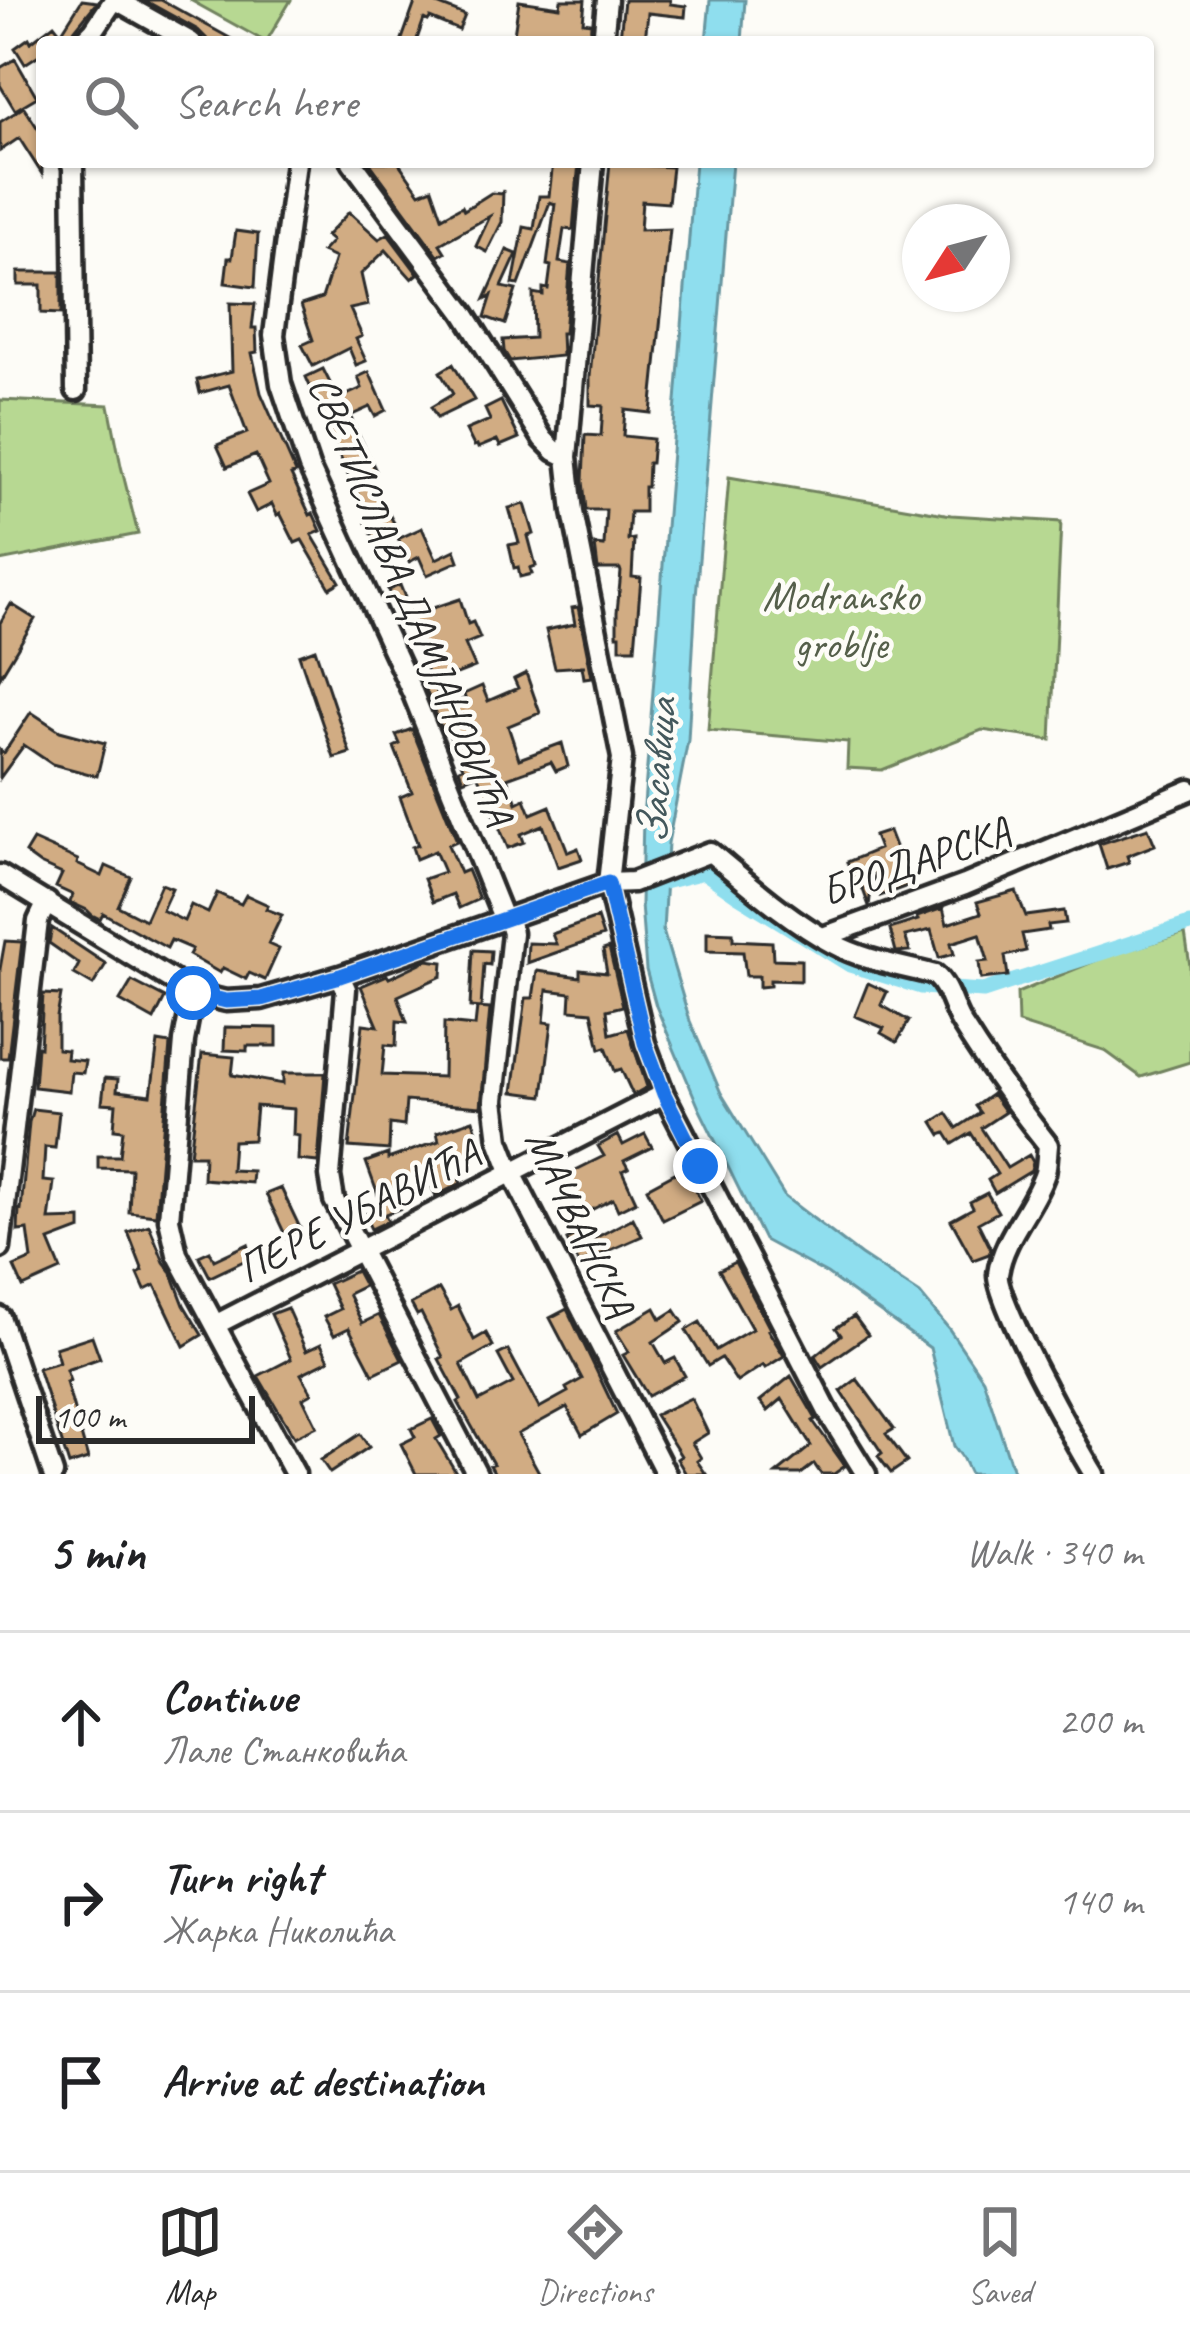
<!DOCTYPE html>
<meta charset="utf-8">
<style>
:root{--surface:#fff;--page:#f2f2f2;--text:#202124;--muted:#757577;--line:#e0e0e0;--accent:#2b2b2b}
body{margin:0;font-family:Caveat,sans-serif;background:var(--page);color:var(--text)}
.compass{position:absolute;left:902px;top:204px;width:108px;height:108px;border-radius:50%;background:var(--surface);box-shadow:0 3px 9px #0004;rotate:234deg}
.scale{position:absolute;left:36px;bottom:30px;width:219px;box-sizing:border-box;padding-left:12px;border:6px solid #2b2b2b;border-top:0;font-size:33px;line-height:42px;white-space:nowrap;color:#2b2b2b;-webkit-text-stroke:9px #fdfcf7;paint-order:stroke}
.stop{position:absolute;width:36px;height:36px;margin:-27px;border:9px solid #1a73e8;border-radius:50%;background:#fff}
.stop.end{background:#1a73e8;border-color:#fff;box-shadow:0 3px 12px #0008}
.list{margin:0;padding:0;list-style:none}
h2{display:flex;justify-content:space-between;align-items:center;height:156px;margin:0;padding:0 48px;font-size:51px}
h2 small{font-size:39px;font-weight:400;color:var(--muted)}
.list li{display:grid;grid-template-columns:78px 1fr auto;gap:36px;align-items:center;box-sizing:border-box;height:180px;padding:0 48px;border-top:3px solid var(--line)}
.list b{display:block;font-size:45px;white-space:nowrap}
.list p{margin:0;font-size:39px;white-space:nowrap;color:var(--muted)}
.list em{font-size:39px;font-style:normal;color:var(--muted)}
.icon{flex:none;width:66px;height:66px;fill:none;stroke:currentColor;stroke-width:2;stroke-linecap:round;stroke-linejoin:round}
.map{position:relative;flex:none;width:1190px;height:1474px;overflow:hidden}
.search{position:absolute;background:var(--surface);box-shadow:0 3px 9px #0004;left:36px;right:36px;top:36px;height:132px;display:flex;align-items:center;gap:30px;box-sizing:border-box;padding:0 42px;border-radius:12px;color:var(--muted);font-size:45px}
.sheet{height:696px;background:var(--surface)}
nav{display:flex;justify-content:space-around;align-items:center;box-sizing:border-box;height:168px;border-top:3px solid var(--line);background:var(--surface);font-size:33px;color:var(--muted)}
nav a{display:grid;justify-items:center;gap:6px}
nav .on{color:var(--accent)}
.map>svg:first-child{display:block}
.green{fill:#b7d892;stroke:#71825e;stroke-width:3}
.water{fill:#8fdeee;stroke:#6796a0;stroke-width:3}
.lines{fill:none;stroke-linecap:round;stroke-linejoin:round}
.canal{stroke:#8fdeee;stroke-width:15}
.building{fill:#d1ac83;stroke:#2b2b2b;stroke-width:3}
.minor-casing{stroke:#2b2b2b;stroke-width:27}
.minor{stroke:#fdfcf7;stroke-width:18}
.route{stroke:#1a73e8;stroke-width:15}
.labels{text-anchor:middle;stroke-width:9;stroke-linejoin:round;paint-order:stroke}
.park-label{font-size:42px;fill:#555f4a;stroke:#fdfcf7}
.street-label{font-size:42px;fill:#2b2b2b;stroke:#fdfcf7}
.water-label{font-size:45px;font-style:italic;fill:#44585c;stroke:#fdfcf7}
</style>
<div class="map">
<svg width="1190" height="1474" viewBox="0 0 1190 1474">
<rect width="100%" height="100%" fill="#fdfcf7"/>
<filter id="ink" filterUnits="userSpaceOnUse"><feTurbulence type="fractalNoise" baseFrequency=".00833" numOctaves="2"/><feDisplacementMap in="SourceGraphic" scale="24" xChannelSelector="R" yChannelSelector="G"/><feConvolveMatrix kernelMatrix="1 2 1 2 8 2 1 2 1" color-interpolation-filters="sRGB"/></filter>
<g filter="url(#ink)">
<!-- green -->
<path class="green" d="M190,0h101l-25,42z
M0,400l109,5 12,61 17,68 -138,27z
M729,477l222,38 110,7 -10,218 -69,-10 -100,40 -35,-2 1,-26 -140,-12z
M1185,933l5,33v96l-49,15 -37,-27 -86,-27 -1,-30 90,-37z"/>
<!-- water -->
<path class="water" d="M710,0h35l-3,42h-36z
M695,162h37l-36,434 -8,144 -20,103 -5,88 27,90 31,72 64,104 76,58 59,39 29,35 34,50 31,95h-44l-8,-17 -8,-11 -24,-98 -103,-74 -63,-34 -65,-132 -43,-102 -10,-36 -5,-66 2,-87z"/>
<g class="lines">
<!-- canal -->
<path class="canal" d="M648,886l56,-14 33,23 113,70 71,22 62,4 207,-67"/>
</g>
<!-- building -->
<path class="building" d="M82,0l15,2 -25,31 -3,9h-27v11l-17,11 -10,-16 14,-10 2,4 23,-18 7,9z
M144,0h17l76,42h-27l-12,-12z
M416,0h11l38,15 -6,15 -29,-12 -2,3 -4,-2 -8,23h-15z
M561,0h24l-2,22 8,1 -1,19 -76,-8 5,-33 41,6z
M624,0h46v4l16,2 -1,11 -37,-4 -3,27 -25,-3z
M15,59l22,38 -22,13 -15,-25v-17z
M24,107l18,28v39l-23,-36 -19,13v-29z
M369,162h29l22,31 12,-5 10,29 20,-11 2,4 27,-17 11,1 1,-4 -1,32 -15,30 -11,-6 14,-30 -50,28 5,8 -7,4z
M553,162h26l-6,68 -9,-1 -5,33 11,2 -6,69h-3l1,23 -52,5 -6,-10 -1,-11 31,-2 -1,-45 10,2v-7l5,1 3,-23 -4,-1 8,-61 -5,-2 -31,83 -6,-1 11,-57 10,2 5,-33h10z
M610,162h27v3l35,2 -4,36 -26,-2 -2,29 30,-1 -19,184 -26,-3 -2,26 30,3 -2,24h-3l-1,24h-3v25h-14l-2,28 6,-1 -2,38 9,1 -6,70h-15v-13h-3v-23l4,-40 -1,-3h-22l-3,-24 9,1 2,-36h-20l-3,-29 2,-46 16,1 2,-30 -13,-1v-28z
M349,212l30,27 9,-5 30,40 -6,5 -26,-29 -25,24 7,31 -18,4 12,27 -6,3 10,22 -10,4 -7,-17 -36,18 -11,-21 11,-5 -12,-35 21,-7 13,-40 -13,-6 10,-11 -6,-5z
M236,231l22,3 -3,53 -30,-4 3,-25h4z
M507,250l10,4 -15,33 14,3 -11,34 -20,-7 7,-22 -7,4z
M18,272h43v42l-20,-1v-28h-23z
M230,303l25,1 -3,24h4l1,24 -5,1 9,40 35,80 -5,2 19,40 3,-2 8,18 -9,4 28,47 -10,6 -28,-48 -7,3 -15,-30 -3,2 -5,-11 -16,8 -9,-18 22,-10 -13,-29 -29,12 -10,-22 30,-12 -18,-48 -29,8 -3,-13 35,-9z
M453,364l21,36 -37,18 -6,-11 22,-13 -13,-22z
M323,369l15,30 24,-11 -4,-11 11,-5 17,38 -11,6 -5,-9 -20,9 26,55 -9,4 31,55 -22,12 -10,-19 6,-3 -21,-38 -45,-105z
M501,401l18,37 -19,8 -3,-6 -19,8 -1,-3 -3,1 -8,-16 24,-10 -5,-11z
M525,504l9,30 -6,2 8,30 -6,2 2,6 -12,3 -2,-10 -4,1 -5,-23 10,-2 -10,-35z
M422,528l14,31 19,-9 4,11 -32,14 -8,-18 -10,5 -11,-23z
M400,585l12,30 48,-16 8,25 5,-2 7,16 -15,6 10,23 -44,17 -21,-58 -6,3 -16,-39z
M11,604l24,15 -35,58v-54z
M578,607l14,70 -8,1 -2,-12h3l-30,2 -9,-38 29,-6 -3,-16z
M315,649l35,104 -16,5 -35,-103z
M526,673l14,40 -32,13 11,33 43,-16 6,23 -12,5 -5,-9 -44,16 10,25 8,-4 6,15 19,-8 18,46 10,-4 4,11 -24,8 -15,-42 -22,9 3,8 -16,6 -31,-74 -14,6 -4,-11 4,-2 -18,-42 -4,2 -16,-39 8,-4 11,23 21,-9 -1,-4 18,-8 6,15 30,-13 -4,-9z
M31,712l29,19 45,12 -8,33 -45,-12 -28,-19 -24,33v-28l4,3z
M412,729l45,112 -9,4 12,28 7,-3 12,29 -20,9 -6,-14 -20,8 -9,-23 20,-7 -9,-21 -19,8 -4,-12 6,-2 -18,-48 12,-5 -18,-45 6,-3 -4,-9z
M1148,828l7,17 -28,11 2,6 -22,7 -8,-25z
M889,831l21,54 -30,11 -7,-23 -4,33 -8,-22 -4,2 -10,-24 32,-13 -5,-13z
M33,840l45,20 -1,4 25,12 4,-10 25,11 -13,29 27,14 16,-36 11,4 -10,22 22,11 7,-16 17,8 9,-20 24,11 5,-9 22,10 -2,4 16,6 -14,29 11,5 -14,31 -16,-7 -3,6 -23,-11 -3,5 -31,-18 3,-6 -21,-9 -4,8 -64,-35 -3,6 -8,-4 -5,-5 -17,-8 3,-7 -17,-8 6,-13 -22,-10 -15,-11z
M1016,891l10,25 38,-5 2,12 -18,2 1,5 -27,4 4,17 -21,5 3,20 -27,3 -2,-17 9,-1 -8,-27 -29,9 3,11 -15,4 -8,-28 -26,6 5,15 -14,1 -6,-23 28,-9 -1,-3 26,-9 4,16 34,-11 -4,-11z
M597,918l6,18 -76,27 1,-20 28,1 -4,-10z
M52,928l54,36 -13,21 -19,-11 5,-10 -30,-21z
M707,932l26,1v7l39,2 1,17 28,1v21l-31,-1v6l-11,1v-11h-13l-3,-24 -36,-1z
M5,941l17,1 -14,116h-8v-89z
M609,948l14,58 -16,4 3,24 18,-5 19,58 -14,8 -12,-26 -6,2 -9,-24 -6,2 -8,-37 -22,-2 1,-17 -24,-3 -3,32 8,1 -9,73 -30,-4 13,-94h7l4,-27 43,6v-7l27,3 -4,-23z
M473,950l18,1 -1,14 -6,-1 -3,44 -11,-1z
M427,960l16,2 -1,14 -44,20 9,26 -10,-1 -1,25 -11,-1 -3,30 61,2 1,-54 31,3 2,-18 13,1 -9,98 -75,-6 -2,25 -14,-2 -1,26 -40,-3 14,-123 15,2 -17,-40 26,-11 2,3z
M132,981l33,17 -11,22 -34,-19z
M868,983l19,9 -6,13 28,16 -12,21 -16,-9 3,-5 -29,-12z
M43,994l18,1 -4,22v32l10,1 -1,9 19,2 -2,12 -12,-1 -2,19 -35,-4 3,-41 3,1z
M225,1027l52,1v18h-30v5l-23,-1z
M158,1042l12,2 -14,171 -27,-3 2,-43 -33,-1v-12h22l3,-26 -9,-1 2,-25 -14,-1 3,-25 13,1 -1,12 34,4z
M202,1054l32,3 -2,18 51,9v-11h42l-7,89 -20,-2 1,-24 -6,-1 1,-26 -38,-3 -3,34 -20,1 -2,29 21,1 -1,12 -48,-4 1,-24h-14z
M992,1094l13,18 -24,16 26,40 22,-13 4,7 -2,9 -36,22 -7,-13 9,-6 -26,-41 -18,11 -7,-11 -5,2 -8,-13 14,-9 10,15 23,-15 -5,-7z
M33,1109l26,3 -4,36 -10,-1 -2,34 11,1 -5,38 32,-1v10l-32,12 12,29 -38,17 -9,-20 18,-8 -4,-29 -10,1 1,-22 2,1 8,-88z
M473,1120l10,30 -33,11 11,22 -25,13 -11,-23 -27,9 2,7 -2,1 6,17 -19,7 3,7 -17,8 -7,-14 18,-9 1,3 -17,-47 22,-8v5l51,-18 -2,-9z
M645,1134l7,13 -28,14 4,7 -6,3 14,30 -18,9 -5,-11 -26,13 -19,-38 36,-18 -6,-10 20,-11 5,10z
M684,1168l17,33 -38,19 -16,-32z
M281,1188l21,44 -15,7 -21,-45z
M987,1193l11,19 -20,11 13,26 -2,5 -16,6 -22,-40 22,-12 -3,-6z
M633,1218l9,18 -63,28 -12,-24 12,-6 5,10z
M149,1225l15,37 7,9 13,34 18,30 -18,11 -29,-61 -10,5 -7,-16 5,-3 -15,-39z
M248,1244l4,13 -42,20 -11,-21 11,-5 4,9z
M735,1262l35,67 -2,1 16,26 -19,12 -2,-3 -26,17 -16,-24 -13,8 -22,-36 14,-8 16,28 36,-21 -33,-59z
M356,1271l8,15 -16,8 14,29 17,-8 23,45 -29,14 -24,-46 -15,7 -10,-18 16,-8 -12,-25z
M439,1289l12,21 7,-4 16,34 12,-7 7,13 -32,18 18,37 34,-18 -15,-28 10,-5 31,58 29,-16 -2,-4 16,-9 -32,-61 17,-9 50,105 -35,21 -15,-28 -49,27 22,40h-45l-5,-9 3,-1 -35,-62 3,-2 -22,-41 4,-2 -22,-44 -4,2 -6,-11z
M287,1308l19,43 15,-7 8,16 -28,14 11,19 -9,5 14,28 -23,11 -36,-61 33,-17 -20,-45z
M655,1308l6,11 14,-9 8,12 -30,20 12,21 10,-5 10,18 -37,20 -25,-41 6,-3 -13,-21z
M854,1316l14,19 -46,32 -7,-11 26,-21 -5,-7z
M92,1336l8,22 -34,12 4,11 -4,1 22,77 -19,6 -31,-97 21,-6 -4,-14z
M791,1376l25,43 -3,2 32,45 -11,8h-13l-7,-10 -13,10h-25l35,-28 -29,-47 -14,12 -8,-10z
M857,1379l37,50 -8,5 21,28 -16,11 -13,-17 4,-3 -41,-62z
M691,1398l17,35 -16,10 9,15 -4,3 9,13h-20l-9,-15 4,-3 -26,-41z
M432,1419l9,17 -5,3 21,35h-41l-15,-30 14,-7 -4,-8z
M360,1434l9,13 -39,26 -9,-13z"/>
<g class="lines">
<!-- minor casing -->
<g class="minor-casing">
<path id="minor" d="M116,0l75,42
M82,42l12,-12 20,-30
M603,42l4,-42
M71,162l2,5 3,223
M296,162l-22,173 7,49 28,83 104,227 90,224
M352,162l112,151 79,126 12,12 12,6
M593,162l-26,295 6,55 49,246 -14,125 37,160 19,51 165,320 37,60
M0,875l193,118 33,8 35,-2 79,-23 268,-93 25,-1 77,-30c40,33 79,68 124,92 31,17 68,22 101,31 15,13 17,35 28,51 26,42 54,80 85,119 -1,9 -1,19 -3,28 -11,34 -42,64 -47,101 -4,23 79,173 96,200
M507,917l5,16 -18,167 5,40 12,31 155,303
M823,937l142,-52 225,-95
M340,976l6,13 -16,187 4,24 143,274
M193,993l-9,48 -15,178 8,35 118,220
M0,1248l38,-327 9,-19
M0,1317l53,157
M215,1325l449,-231"/>
</g>
<!-- minor -->
<use href="#minor" class="minor"/>
</g>
</g>
<g class="lines" filter="url(#ink)">
<!-- route -->
<path class="route" d="M193,993l33,8 35,-2 79,-23 268,-93 37,160 19,51 36,72"/>
</g>
<g class="labels">
<!-- park labels -->
<g class="park-label">
<text x="841" y="610">Modransko<tspan x="841" dy="48">groblje</tspan></text>
</g>
<!-- street labels -->
<g class="street-label">
<text transform="translate(412 600) rotate(68)" y="15">СВЕТИСЛАВА ДАМЈАНОВИЋА</text>
<text transform="translate(915 860) rotate(-19)" y="15">БРОДАРСКА</text>
<text transform="translate(358 1210) rotate(-27)" y="15">ПЕРЕ УБАВИЋА</text>
<text transform="translate(581 1223) rotate(65)" y="15">МАЧВАНСКА</text>
</g>
<!-- water labels -->
<g class="water-label">
<text transform="translate(655 772) rotate(-86)" y="16">Засавица</text>
</g>
</g>
</svg>
<svg class="compass" viewBox="-18 -18 36 36"><path d="M0-13l5 13h-10z" fill="#e53935"/><path d="M0 13l5-13h-10z" fill="#757577"/></svg>
<div class="scale">100 m</div>
<div class="stop" style="left:193px;top:993px"></div>
<div class="stop end" style="left:700px;top:1166px"></div>
<div class="search"><svg class="icon" aria-label="search" viewBox="0 0 24 24"><circle cx="10" cy="10" r="6"/><path d="M15 15l6 6"/></svg>Search here</div>
</div>
<section class="sheet">
<h2>5 min<small>Walk · 340 m</small></h2>
<ul class="list">
<li><svg class="icon" aria-label="ahead" viewBox="0 0 24 24"><path d="M12 20V5M6 11l6-6 6 6"/></svg><div><b>Continue</b><p>Лале Станковића</p></div><em>200 m</em></li>
<li><svg class="icon" aria-label="right" viewBox="0 0 24 24"><path d="M7 20v-9h11M14 6l5 5-5 5"/></svg><div><b>Turn right</b><p>Жарка Николића</p></div><em>140 m</em></li>
<li><svg class="icon" aria-label="arrive" viewBox="0 0 24 24"><path d="M6 21V4h12l-3 4 3 4H6"/></svg><div><b>Arrive at destination</b></div></li>
</ul>
</section>
<nav>
<a class="on"><svg class="icon" aria-label="map" viewBox="0 0 24 24"><path d="M3 6l6-2 6 2 6-2v14l-6 2-6-2-6 2zM9 4v14M15 6v14"/></svg>Map</a>
<a><svg class="icon" aria-label="directions" viewBox="0 0 24 24"><path d="M12 3l9 9-9 9-9-9zM9 14v-3h6M13 9l2 2-2 2"/></svg>Directions</a>
<a><svg class="icon" aria-label="saved" viewBox="0 0 24 24"><path d="M7 4h10v16l-5-4-5 4z"/></svg>Saved</a>
</nav>
